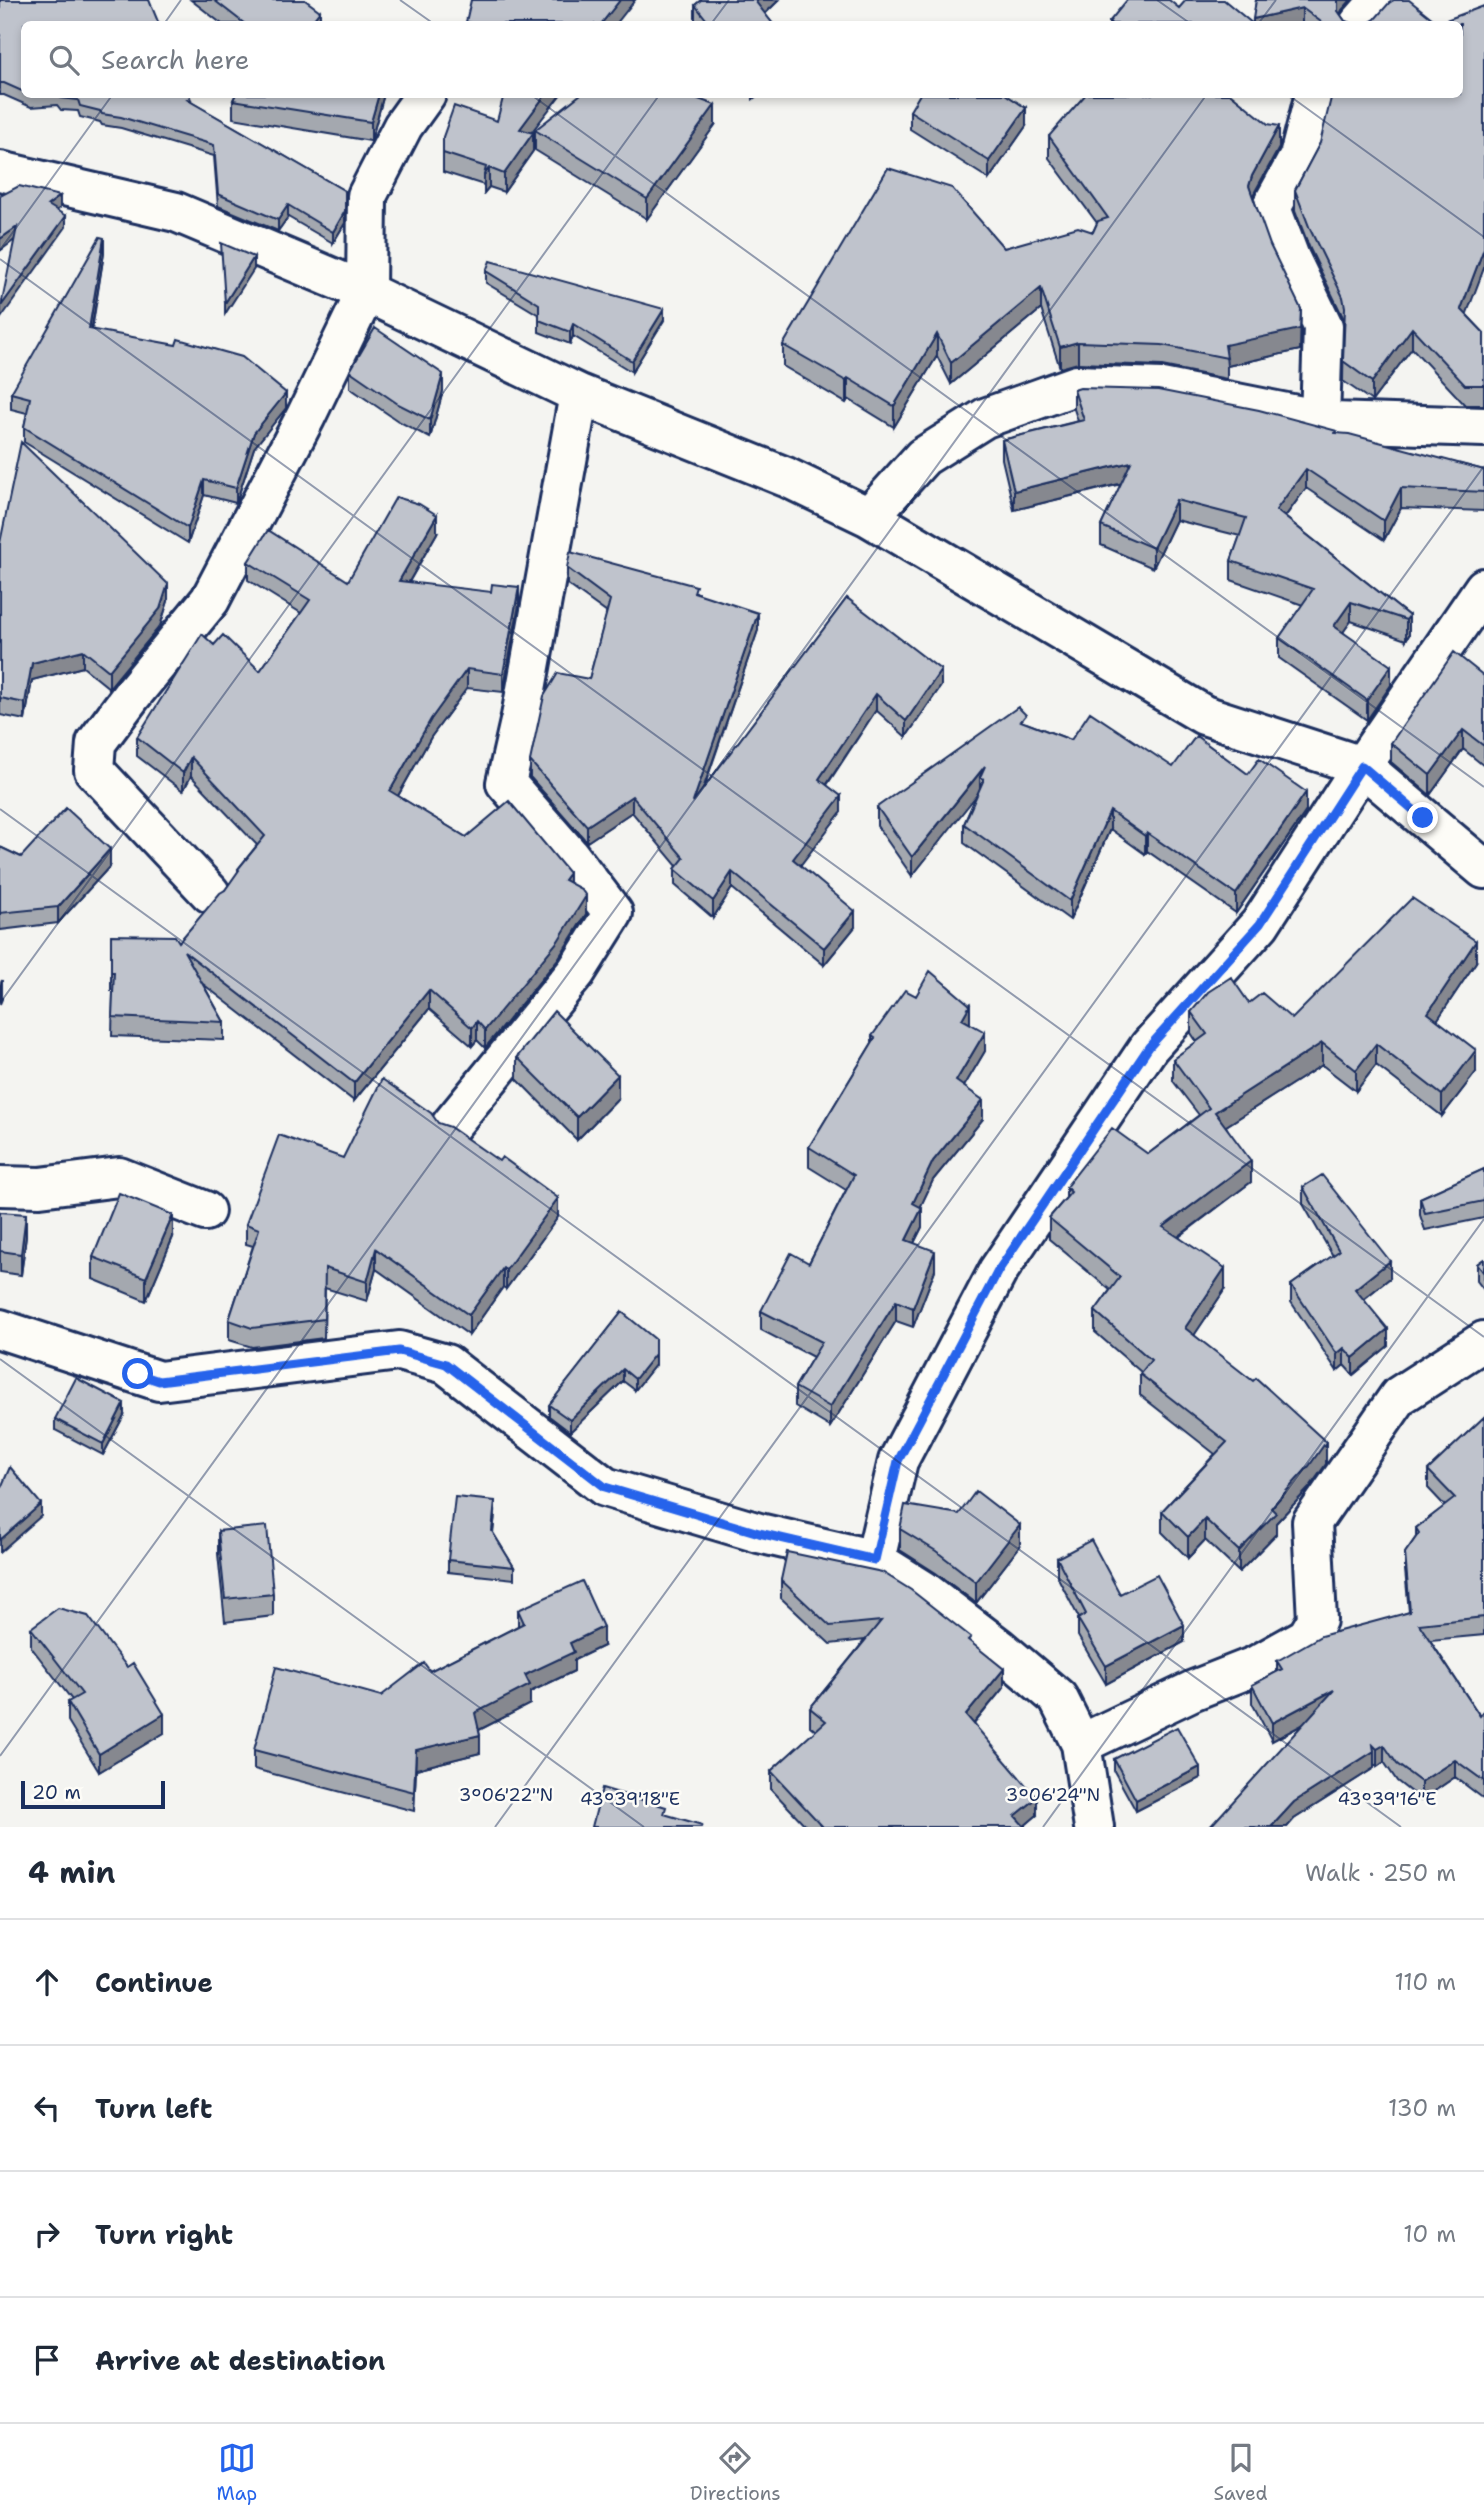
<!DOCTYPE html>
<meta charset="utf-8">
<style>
:root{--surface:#fff;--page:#f2f2f3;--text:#1f2937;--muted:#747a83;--line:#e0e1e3;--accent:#2563eb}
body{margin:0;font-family:"Shantell Sans",sans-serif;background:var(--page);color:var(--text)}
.scale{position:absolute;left:21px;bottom:18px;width:144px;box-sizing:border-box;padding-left:7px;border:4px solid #1b2f5e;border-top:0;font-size:19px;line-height:24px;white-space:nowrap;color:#1b2f5e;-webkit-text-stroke:5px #fdfcf7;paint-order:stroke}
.stop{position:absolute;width:21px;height:21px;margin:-16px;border:5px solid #2563eb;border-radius:50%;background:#fff}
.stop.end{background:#2563eb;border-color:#fff;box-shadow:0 2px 7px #0008}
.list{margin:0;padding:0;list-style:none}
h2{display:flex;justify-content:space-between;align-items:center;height:91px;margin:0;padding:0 28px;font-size:30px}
h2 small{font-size:23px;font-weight:400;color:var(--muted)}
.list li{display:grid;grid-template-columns:46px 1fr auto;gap:21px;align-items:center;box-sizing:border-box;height:126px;padding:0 28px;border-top:2px solid var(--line)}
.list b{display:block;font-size:26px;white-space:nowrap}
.list em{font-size:23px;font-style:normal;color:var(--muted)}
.icon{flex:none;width:38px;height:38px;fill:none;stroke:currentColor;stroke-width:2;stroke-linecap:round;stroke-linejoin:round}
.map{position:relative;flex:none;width:1484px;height:1827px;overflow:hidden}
.search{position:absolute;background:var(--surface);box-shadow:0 4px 10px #0003;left:21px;right:21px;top:21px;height:77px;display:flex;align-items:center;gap:18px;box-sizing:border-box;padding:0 24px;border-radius:10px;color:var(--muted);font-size:26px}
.sheet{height:595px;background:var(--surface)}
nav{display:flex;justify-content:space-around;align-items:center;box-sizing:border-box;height:98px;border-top:2px solid var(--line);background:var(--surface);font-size:19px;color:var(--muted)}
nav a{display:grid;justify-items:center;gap:4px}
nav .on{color:var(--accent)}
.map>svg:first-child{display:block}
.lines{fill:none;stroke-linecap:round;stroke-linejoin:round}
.street-casing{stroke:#1b2f5e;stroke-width:44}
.street{stroke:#fdfcf7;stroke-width:38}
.wall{fill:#a4a8af;stroke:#1b2f5e;stroke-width:2}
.shaded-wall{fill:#86888f;stroke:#1b2f5e;stroke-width:2}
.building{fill:#bfc3cc;stroke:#1b2f5e;stroke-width:2}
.route{stroke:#2563eb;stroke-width:9}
.ticks{fill:none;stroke:#1b2f5e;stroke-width:2;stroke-opacity:0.45}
.ticks-label{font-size:18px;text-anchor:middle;fill:#1b2f5e;stroke:#fdfcf7;stroke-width:5;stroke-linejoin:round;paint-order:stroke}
</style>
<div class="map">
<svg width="1484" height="1827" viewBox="0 0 1484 1827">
<rect width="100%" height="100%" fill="#f4f4f1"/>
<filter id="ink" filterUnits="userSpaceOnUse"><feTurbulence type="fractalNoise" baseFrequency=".0143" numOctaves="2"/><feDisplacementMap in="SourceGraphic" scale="14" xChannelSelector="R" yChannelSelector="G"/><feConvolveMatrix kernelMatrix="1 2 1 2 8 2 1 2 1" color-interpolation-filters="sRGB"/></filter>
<g filter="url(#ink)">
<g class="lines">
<!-- street casing -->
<g class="street-casing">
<path id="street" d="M1359,24l21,-24
M1315,94l-16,63 -28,51 19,50 33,68 -3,94
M0,171l176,41 190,80 213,102 207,83 83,40 335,198 158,51 122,103
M869,517l54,-60 62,-39 92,-33 84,3 171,34 152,5
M210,893l-116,-123 2,-27 35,-47 79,-96 96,-184 60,-124 1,-96 36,-70 23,-32
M451,1125l125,-153 37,-59 -44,-58 -63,-72 15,-66 58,-323
M0,1186l40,1 79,-10 86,34
M0,1329l159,52 240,-30 47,13 159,123 154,46 116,27 23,-99 100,-190 151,-224 111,-123 102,-158 122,-178
M875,1560l48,30 76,58 59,50 23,46 13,83
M1081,1744l113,-54 61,-24 52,-29 10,-17 -5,-98 87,-126 85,-55"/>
</g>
<!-- street -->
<use href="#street" class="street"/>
</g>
<!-- wall -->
<path class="wall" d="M0,0l24,24v70h165l2,8 154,89v32l-12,20 -45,-26 -10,14 -60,-25 -4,-50 -93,-28 -19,-3 -2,-3 -20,-5 -2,-6 -17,-1 -4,-5 -26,2 -27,-12h-4z
M191,0h114l15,24h-98z
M701,0h78l-14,14 8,10h-78v-19z
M1256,0l86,10 -2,4 5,7 8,3h-244v-2l70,-14 74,16z
M236,94h148l-13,47 -138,-23v-18z
M910,111l116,15 -37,53 -79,-50z
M497,121l34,11 2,19 -29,41 -15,-5 -5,6v-8l-41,-13v-35z
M715,125l-68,94 -112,-69v-20z
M1049,136l230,12 -26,48 47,154 -73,16v13l-65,-13 -84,-3 -18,5 -19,-59 -90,75 -14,-28 -43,71 -46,-28 -2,4 -63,-37v-21l221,-97 89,-16 4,-9 -48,-65z
M1320,143l147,172 17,18v72h-19l-53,-57 -40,53 -29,-20 1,-57 -1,-7 -33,-68 -15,-39v-20z
M104,253l-12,77 194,78 -32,40 -18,55 -32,-8 -16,48 -164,-101v-15l3,-14 -16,-4v-16z
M486,271l178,49 -32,52 -59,-36 -3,8 -31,-12v-17l-53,-32z
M350,371l93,20 -13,47 -32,-17 -48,-33z
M1074,390l263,43 147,37v41l-83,-3 -17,32 -78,-52 -21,29 124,99v19l-3,5 -55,-19 -8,11 48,53 -24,35 -88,-62v-20l24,-33 -72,-25v-19l9,-25 -64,-16 -23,48 -52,-23v-19l20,-42 -107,26 -12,-51v-19l76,-19 -4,-12z
M437,533l-28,49 110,23 -16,87 -36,-4 -36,49 -33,59 68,41 103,45 17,32 -28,45 -73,89 -8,-8 -5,6 -43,-37 -75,92 -151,-117 21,38v18l-112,-4 1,-46h-2v-55l68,7 46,-52 13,-17v-4l19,-24 -66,-69 -8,15 -46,-35v-19l77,-92 46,26 41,-58 -53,-33v-18l100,19z
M0,543l168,58 -8,25 -51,62 -26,-21 -51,13 -7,40 -25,-5z
M567,568l129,24 62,38 -54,158 143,-190 94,88 -35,51 -30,-27 -49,75 14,27 -41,53 55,62 -31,38 -92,-77 -19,30 -38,-33v-16l2,-3 -45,-54 -45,30 -57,-65v-16l59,-82 18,-66 -40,-29z
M1484,676v90l-21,-17 -33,46 -39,-33v-19z
M1026,723l45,17 102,27 75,7 58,37 -70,102 -89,-62 -2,3 -35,-25 -40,91 -106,-77v-19l13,-30 -65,82 -35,-50v-19z
M0,847l21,10 89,9 -52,57 -58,7z
M1476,962l-39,58 39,52 -34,44 -66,-51 -20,26 -34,-26 -96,61 25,56 -72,55 46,52 -31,46 132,129 -17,24 -33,35v11l-37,38 -34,-32 -17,18 -26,-26v-21l53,-57 -75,-59v-21l1,-2 -46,-40v-21l15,-21 -61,-51v-21l17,-20v-11l82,-33 51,-39 -26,-34v-22l24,-17 -6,-9v-21l58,-9 43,16z
M970,1024l15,27 -21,35 19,33 -50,61 -13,27 2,20 -8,16 21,27 -22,57 -17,-6 -66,106 -35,-21v-19l18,-30 -52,-27v-19l48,-48 37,-73 -37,-23v-20l63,-104v-7z
M517,1057l101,41 -41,42 -60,-61z
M438,1123l120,94 -52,72 -3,-2 -34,48 -93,-66 -9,32 -42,-13 -1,50 -72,9 -23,-7v-20l24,-74 -7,-2v-20l97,-66z
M1484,1169v49l-59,12 -5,-15v-17z
M1303,1187l87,91 -26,21 24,47 -35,29 -9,-10 -7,6 -46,-69v-17l42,-29 -30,-52z
M0,1212l26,24 -5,39 -21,-3z
M173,1237l-27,64 -53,-22v-22z
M1484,1259v31l-7,-9v-17z
M622,1312l33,53 -20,25 -12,-9 -53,51 -21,-16v-11z
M124,1415l-21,40 -48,-25v-11z
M1484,1417v218l-54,5 50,76 4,-5v88l-29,-22 -34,23 -24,-19 -13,-19 -7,5 -3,-3v4l-80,51 -7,8h-77l94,-103 -32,17 -20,-38v-18l25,-13v-11l132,-49 -4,-42v-17l11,-16v-9l29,-22 -17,-18v-18z
M495,1513l-2,20 21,34v12l-66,-7v-12z
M900,1529l120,17 -44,57 -40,-30 -36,-23z
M218,1531l55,63v22l-48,6 -7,-68z
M1057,1558l63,36 64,48 -78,42 -28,-48v-17l1,-1 -22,-42z
M781,1580l190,63 33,44 -30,37 63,91 -13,11 1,1h-218l-36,-38v-18l45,-40 -6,-5v-18l55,-68 -35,4 -49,-46z
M518,1610l85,36 -29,14v11l-44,21v12l-51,26 1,23 -64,16 -2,42 -160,-42v-19l127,-54 137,-70z
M31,1628l96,39 37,66 -65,39 -31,-51v-19l4,-2 -41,-53z
M1114,1759l86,19 -64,33 -22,-40z"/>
<!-- shaded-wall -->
<path class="shaded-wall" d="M620,0h15l-19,24h-15z
M758,0h21l-23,22v-20z
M1338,0h13l-9,10 -4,9z
M1302,8v16h-49v-5z
M320,11v13h-10z
M379,94h5l-13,47v-19z
M546,94h15l-41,53v-18z
M753,94h6l-6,5z
M715,105v20l-68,94v-20z
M1026,108v18l-37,53v-18z
M1279,126v22l-27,49 -3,-11 3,-10z
M533,133v18l-29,41v-18z
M489,168v19l-5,6v-18z
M60,196v12l-12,8v-11z
M288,205v12l-10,14v-11z
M345,211v12l-12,20v-11z
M66,216v11l-65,91v-12z
M17,227v11l-17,13v-12z
M104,238v15l-15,91v-15z
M1484,248v20l-23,61v-20z
M254,257v12l-29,45v-11z
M1041,288v21l-90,75v-21z
M664,309v11l-32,52v-11z
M1301,309l-1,41 -73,16 -2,-21z
M573,324v12l-3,8v-12z
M1412,328v20l-40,53v-19z
M937,334v22l-43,71v-21z
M1078,342v21l-18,5v-21z
M443,374v17l-13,47v-18z
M848,378v21l-2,4v-22z
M286,393v15l-32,40 -18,55v-15l18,-55z
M1131,462v19l-117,29v-19z
M1306,469v19l-30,41v-19z
M204,480v15l-16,48v-15z
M1401,488v20l-17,32v-19z
M1176,500v20l-23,48v-20z
M437,515v18l-38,66v-18z
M168,584v17l-8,25 -51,62v-17z
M519,587v18l-16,87v-18z
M1351,602v19l-17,24v-19z
M758,613v17l-65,188v-16z
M1409,616v19l-3,5v-20z
M83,650v17l-51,13 -7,40v-17l7,-40z
M1391,666v19l-24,35v-20z
M467,669v19l-36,49 -41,73v-19l41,-72z
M941,670v16l-35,51v-16z
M876,694v16l-57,86v-17z
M1463,730v19l-33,46v-20z
M191,757v19l-8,15v-18z
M985,766l-1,13 -4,-2v14l-68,85v-19z
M1306,792v19l-70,102v-19z
M632,796v16l-45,30v-16z
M841,796v16l-48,63v-16z
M1110,811v18l-40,91v-19z
M1147,833v18l-2,3v-18z
M110,849v17l-52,57v-16z
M732,872v16l-19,30v-17z
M569,873v19l-5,-12z
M586,896v18l-28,45 -73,89v-18z
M855,911v16l-31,38v-17z
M1476,941v21l-48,72v-21z
M2,980v19l-2,5v-19z
M429,990v19l-75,92v-18z
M970,1005v19l-8,-5z
M477,1021v19l-5,6v-18z
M985,1032v19l-29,49v-19z
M1322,1043v22l-107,68v-21z
M1376,1044v21l-20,26v-21z
M1476,1050v22l-34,44v-21z
M618,1075v23l-41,42v-23z
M983,1100v19l-50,61 -20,43v-20l20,-42z
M1251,1161v21l-88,66v-21z
M558,1198v19l-52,72v-19z
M922,1208v19l-16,32v-19z
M26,1214v22l-5,39v-21z
M173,1215v22l-27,64v-23z
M376,1249v20l-9,32v-19z
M935,1251v19l-22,57v-19z
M1390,1261v17l-35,28v-17z
M503,1268v19l-34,48v-20z
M1225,1268v21l-40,60v-21z
M896,1301v20l-66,106v-20z
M1388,1329v17l-35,29v-17z
M1344,1348v17l-7,6v-17z
M655,1354v11l-20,25v-11z
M623,1369v12l-53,51v-12z
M124,1403v12l-21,40v-11z
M1326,1442v22l-17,24 -33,35v11l-37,38v-21l32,-43z
M495,1501v12l-3,30v-12z
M41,1504v12l-41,36v-12z
M1205,1519v21l-17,18v-21z
M1020,1525v21l-44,57v-21z
M1184,1625v17l-78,42v-18z
M603,1627v19l-29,14v11l-44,21v12l-55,28v-19l95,-70z
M1004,1669v18l-38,46v-18z
M1334,1690v18l-62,33v-18z
M164,1714v19l-65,39v-18z
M480,1735v18l-64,16 -2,42 2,-61z
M1384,1745v17l-7,5v-18z
M1374,1751v17l-80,51 -7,8h-16l23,-25z
M1455,1760v17l-34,23v-18z
M1200,1767v11l-64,33v-11z
M1037,1798v17l-14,12 -8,-11z"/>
<!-- building -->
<path class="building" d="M0,0h149l10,24h-135v68l-20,-9h-4z
M214,0h91l15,11 -10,13h-65z
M471,0h149l-19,24h-124l-11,-2z
M701,0h57l-2,2 17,22h-63l-15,-19z
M1127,0h42l10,8 7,-8h38l29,24h-141l-3,-2z
M1256,0h82v11l7,10 8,3h-29l-22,-16 -49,11z
M1394,0h15l29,23 46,-17v242l-23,61 23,24v52h-19l-53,-57 -40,54 -29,-21 2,-54 -2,-10 -33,-68 -15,-39 25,-47 12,-49h128v-70h-93l8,-5 14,-16z
M57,94h132l2,6 -5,-1 159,92v20l-12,21 -45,-27 -10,15 -60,-26 -4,-49 -93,-28 -19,-3 -2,-3 -20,-5 -2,-6 -17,-2z
M236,94h143l-8,28 -138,-22z
M504,94h42l-26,35 13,4 -29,41 -15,-6 -5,7 2,-8 -43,-14v-16l11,-31 43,15z
M581,94h104l30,11 -68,94 -112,-69z
M920,94h85l21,14 -37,53 -79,-50z
M1086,94h145l37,30 11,2 -27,50 -3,10 21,59 31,64 -1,20 -75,16 2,13 -65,-13 -84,-3 -18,5 -19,-59 -90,75 -14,-29 -43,72 -46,-28 -2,3 -63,-36 105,-177 64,20 52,60 74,-21 15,5 5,-11 10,-3 -59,-82z
M19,186l41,10 -12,9 18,11 -65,90 16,-79 -17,12v-43z
M100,237l4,1 -15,91 87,16 2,-6 64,18 44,36 -32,40 -18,55 -32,-8 -16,48 -164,-101 6,-29 -19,-5z
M221,243l33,14 -29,46z
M490,261l174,48 -32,52 -59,-37 -3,8 -31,-12v-16l-53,-33z
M375,328l68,46 -13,46 -32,-16 -48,-33z
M1080,388l78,2 101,20 78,21 -2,2 14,1 135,36v22l-83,-4 -17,33 -78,-52 -30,41 133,106 -3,4 -55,-18 -17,24 57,40 -24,34 -88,-62 34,-49 -82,-28 15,-43 -70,-18 -23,48 -52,-22 30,-64 -117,29 -12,-51 82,-20 -10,-30z
M21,442l147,142 -8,25 -51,62 -26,-21 -51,13 -7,40 -25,-5v-155z
M396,497l23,7 18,11 -38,66 92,11 1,-8 27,3 -16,87 -36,-5 -36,50 -41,72 76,46 43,-36 60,72 -5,7 17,9 5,7 -28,45 -73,89 -8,-9 -5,7 -43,-38 -75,93 -170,-132 40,71 -112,-5 2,-45h-3v-37l64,1 4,6 41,-49 5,-3 14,-20 -1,-1 27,-33 -74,-79 -8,16 -46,-36 65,-103 12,11 9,-10 37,36 50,-71 -62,-38 20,-32 80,51z
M570,552l126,34 -2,6 64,21 -65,189 154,-204 94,72 -35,51 -30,-27 -57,85 22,17 -48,63 62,52 -31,37 -92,-76 -19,29 -38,-32 9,-11 -52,-62 -45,30 -57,-65 14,-65 14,-23 31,6 21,-79 -43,-32z
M1454,652l30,24v70l-21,-16 -33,45 -39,-32z
M1018,707l8,8 -5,6 50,19 19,-28 83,55 23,-31 52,38 11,-15 47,33 -70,102 -89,-61 -2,3 -35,-25 -40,90 -106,-77 20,-45 -4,-2 5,-11 -73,91 -35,-50z
M66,808l44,41 -52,58 -58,6v-66l21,10z
M1412,898l64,43 -48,72 48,37 -34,45 -66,-51 -20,26 -34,-27 -107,69 36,49 -88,66 62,41 -40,60 68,53 3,-3 70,64 -17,24 -38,42 5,5 -37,38 -34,-32 -17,18 -26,-26 65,-69 -87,-68 11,-14 -56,-49 25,-34 -71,-59 22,-26 -5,-5 46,-59 36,26 61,-46 -36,-49 34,-25 -16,-22 17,-20 23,-15 18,26 13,-10 30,26z
M930,971l40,34 -8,14 23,13 -29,49 27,19 -50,61 -20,42 9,5 -16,32 29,11 -22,57 -17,-7 -66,106 -35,-20 27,-45 -61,-31 30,-58 18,10 45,-88 -45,-28 66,-109 -3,-2 33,-46 11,6z
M554,1011l64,64 -41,42 -60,-60z
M382,1079l49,34 7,10 12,4 49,34 3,-4 56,41 -52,72 -3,-2 -34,47 -93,-66 -9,33 -42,-14 -1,51 -72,9 -23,-8 30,-91 -13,-5 33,-89 64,23z
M1484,1169v32l-59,12 -5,-15z
M1322,1175l68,86 -35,28 33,40 -35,29 -9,-10 -7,6 -46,-69 48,-34 -36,-64z
M119,1193l54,22 -27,63 -53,-21z
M0,1212l26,2 -5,40 -21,-3z
M1484,1259v14l-7,-9z
M622,1312l33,27v15l-20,25 -12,-10 -53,51 -21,-15z
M76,1378l48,25 -21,41 -48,-25z
M1484,1417v200l-65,7 61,92 4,-5v70l-29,-21 -34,22 -24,-18 -13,-19 -7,4 -4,-4 1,6 -80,51 -23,25h-61l124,-137 -62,33 -20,-38 30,-16 -5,-8 44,-25 89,-24 -5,-59 14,-20 -3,-5 39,-30 -27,-28z
M10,1467l31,37 -41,36v-50z
M976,1491l44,34 -44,57 -40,-31 -36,-22 5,-24 54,9z
M455,1497l40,4 -3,30 22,36 -66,-7z
M267,1526l6,68 -48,5 -7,-68z
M1091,1540l29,54 37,-19 27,50 -78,41 -28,-47 8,-5 -29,-56z
M787,1552l95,20 29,18 60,47 -3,3 36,29 -38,46 71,83 -22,18 10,11h-202l-52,-56 55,-50 -16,-13 71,-87 -51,5 -49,-46z
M582,1581l21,46 -33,16 4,9 -49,23 5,10 -55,28 5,22 -64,15 -2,42 -160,-42 22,-83 105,29 43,-33 6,8 94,-48 -6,-13z
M58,1608l30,8 39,51 6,-4 31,51 -65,40 -31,-52 14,-8 -51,-66z
M1177,1727l23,40 -64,33 -22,-41z
M602,1788l64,19 -2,7 38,11 -1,2h-109z"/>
</g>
<g class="lines" filter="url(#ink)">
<!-- route -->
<path class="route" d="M138,1374l21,7 240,-30 47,13 159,123 154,46 116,27 23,-99 100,-190 151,-224 111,-123 102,-158 61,52"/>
</g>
<!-- ticks -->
<path class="ticks" d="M400,0l34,24M1157,0l34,24M164,24l17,-24M711,24l18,-24M1258,24l18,-24M530,94l954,693M1287,94l197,143M0,250l113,-156M0,259l1484,1078M0,809l1401,1018M0,1003l660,-909M0,1359l644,468M0,1756l1207,-1662M495,1827l989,-1361M1043,1827l441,-608"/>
<g class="ticks-label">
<text x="506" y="1801">3°06'22"N</text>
<text x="1053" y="1801">3°06'24"N</text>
<text x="630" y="1805">43°39'18"E</text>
<text x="1387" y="1805">43°39'16"E</text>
</g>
</svg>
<div class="scale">20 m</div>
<div class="stop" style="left:138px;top:1374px"></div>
<div class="stop end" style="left:1423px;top:818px"></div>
<div class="search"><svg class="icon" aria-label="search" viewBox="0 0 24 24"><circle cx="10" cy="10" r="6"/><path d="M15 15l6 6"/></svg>Search here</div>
</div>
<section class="sheet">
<h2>4 min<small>Walk · 250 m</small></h2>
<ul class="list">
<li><svg class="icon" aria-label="ahead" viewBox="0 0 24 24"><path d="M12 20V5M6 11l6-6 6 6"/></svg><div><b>Continue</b></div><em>110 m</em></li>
<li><svg class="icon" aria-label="left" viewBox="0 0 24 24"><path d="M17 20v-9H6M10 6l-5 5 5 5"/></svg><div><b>Turn left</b></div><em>130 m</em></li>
<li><svg class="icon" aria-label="right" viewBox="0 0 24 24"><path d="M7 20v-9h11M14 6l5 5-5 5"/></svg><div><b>Turn right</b></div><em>10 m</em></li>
<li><svg class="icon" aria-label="arrive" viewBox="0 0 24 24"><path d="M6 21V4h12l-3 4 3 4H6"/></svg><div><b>Arrive at destination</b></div></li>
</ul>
</section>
<nav>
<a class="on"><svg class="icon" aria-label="map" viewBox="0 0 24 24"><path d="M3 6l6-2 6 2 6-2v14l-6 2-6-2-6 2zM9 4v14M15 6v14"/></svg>Map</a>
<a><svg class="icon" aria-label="directions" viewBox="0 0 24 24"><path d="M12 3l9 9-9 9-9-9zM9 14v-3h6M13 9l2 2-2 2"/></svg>Directions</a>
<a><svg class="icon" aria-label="saved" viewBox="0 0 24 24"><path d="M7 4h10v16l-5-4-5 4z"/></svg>Saved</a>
</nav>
